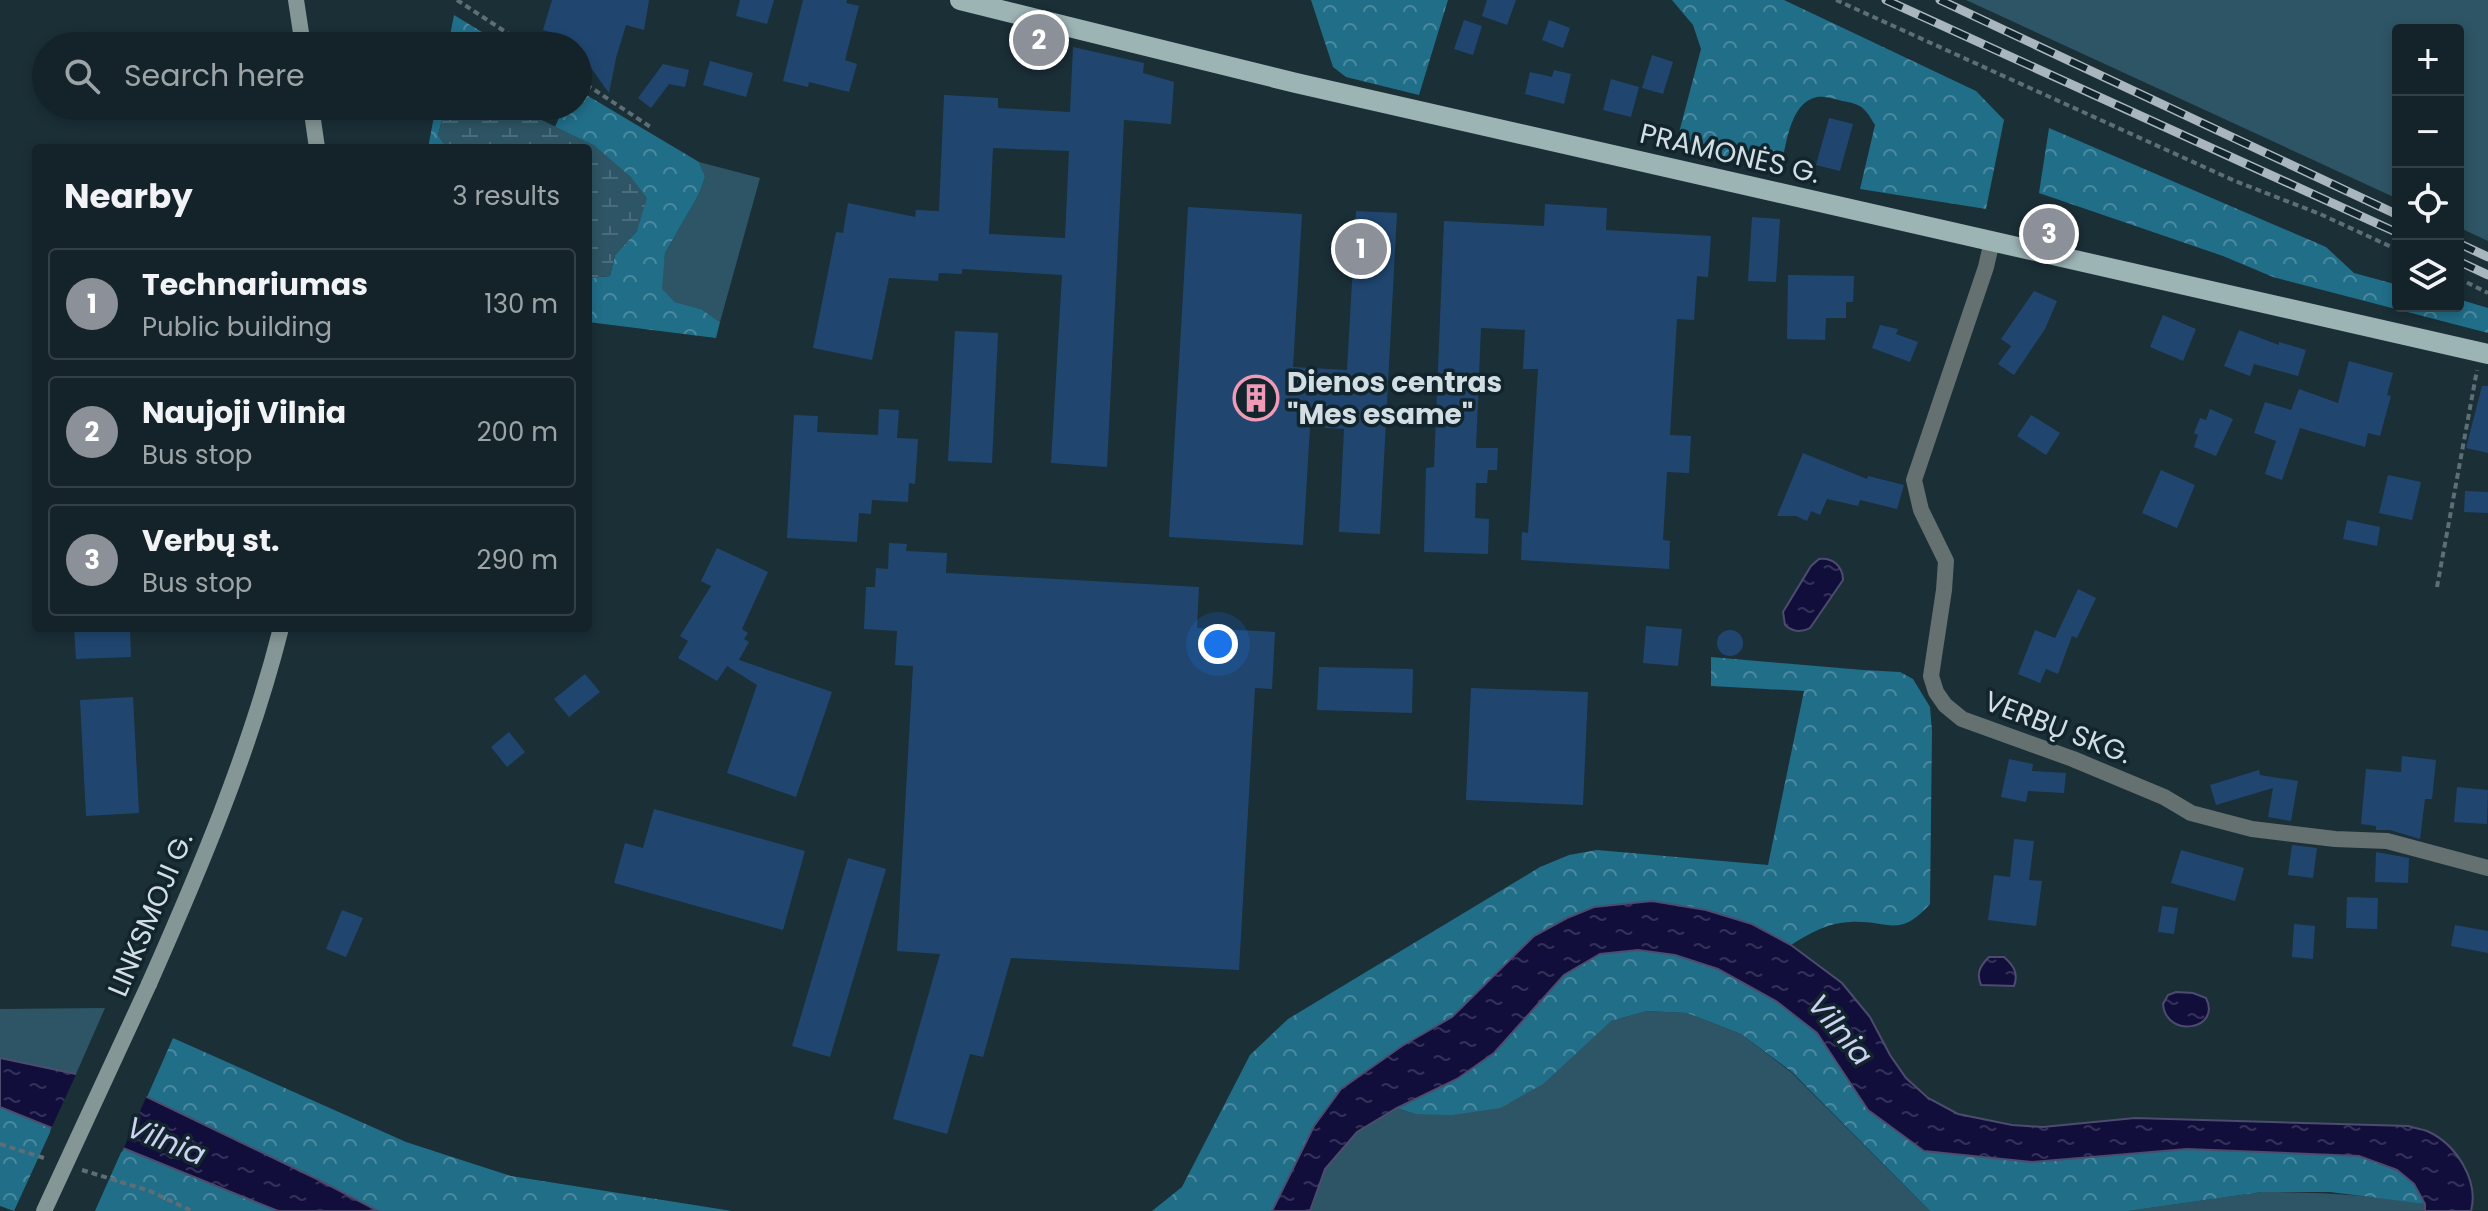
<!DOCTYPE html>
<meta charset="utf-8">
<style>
:root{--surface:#142329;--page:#1d2b31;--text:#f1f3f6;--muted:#9da4a8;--line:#334046;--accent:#8c9099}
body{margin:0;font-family:Poppins,sans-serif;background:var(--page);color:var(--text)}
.controls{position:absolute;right:24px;top:24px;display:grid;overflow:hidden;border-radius:8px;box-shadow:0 4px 12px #0003}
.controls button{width:72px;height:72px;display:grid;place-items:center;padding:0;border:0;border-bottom:2px solid var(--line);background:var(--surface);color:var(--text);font:40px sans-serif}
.you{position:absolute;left:1218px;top:644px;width:28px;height:28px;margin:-20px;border:6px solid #fff;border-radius:50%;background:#1a73e8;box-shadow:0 0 0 12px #1a73e833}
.badge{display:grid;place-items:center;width:52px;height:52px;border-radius:50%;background:var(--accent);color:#fff;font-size:26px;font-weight:700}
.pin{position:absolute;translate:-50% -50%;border:4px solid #fff;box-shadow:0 2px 8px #0006}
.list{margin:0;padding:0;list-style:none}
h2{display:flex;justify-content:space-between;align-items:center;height:104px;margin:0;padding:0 32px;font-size:34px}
h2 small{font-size:26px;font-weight:400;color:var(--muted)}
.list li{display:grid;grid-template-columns:52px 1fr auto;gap:24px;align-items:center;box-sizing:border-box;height:112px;margin:0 16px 16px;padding:0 16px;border:2px solid var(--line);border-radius:8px}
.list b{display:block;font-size:30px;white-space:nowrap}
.list p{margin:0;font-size:26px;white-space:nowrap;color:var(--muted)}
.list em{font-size:26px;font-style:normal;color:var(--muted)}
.icon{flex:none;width:44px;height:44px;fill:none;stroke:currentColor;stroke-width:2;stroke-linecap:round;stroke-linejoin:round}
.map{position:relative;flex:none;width:2488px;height:1211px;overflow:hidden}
.search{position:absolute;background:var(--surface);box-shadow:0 4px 12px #0003;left:32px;top:32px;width:560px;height:88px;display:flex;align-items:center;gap:20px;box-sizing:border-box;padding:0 28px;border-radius:44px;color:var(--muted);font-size:30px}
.panel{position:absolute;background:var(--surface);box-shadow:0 4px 12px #0003;left:32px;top:144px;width:560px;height:488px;border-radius:8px}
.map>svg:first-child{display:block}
.green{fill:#2e5565}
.forest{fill:url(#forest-crowns)}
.wetland{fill:url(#wetland-marsh)}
.water{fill:url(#water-ripples);stroke:#4c4c6e;stroke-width:2}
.pier{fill:#1b2f37}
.building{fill:#204670;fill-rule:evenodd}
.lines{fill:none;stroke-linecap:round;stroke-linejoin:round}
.path{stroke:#5d6e76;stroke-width:4;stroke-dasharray:6 4;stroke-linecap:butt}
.minor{stroke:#657070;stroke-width:16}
.secondary{stroke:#859697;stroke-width:16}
.primary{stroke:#9db4b5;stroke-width:20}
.rail-casing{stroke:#a9b6bd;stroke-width:9}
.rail{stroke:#12252d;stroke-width:6;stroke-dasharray:18;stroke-linecap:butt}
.secondary-bridge{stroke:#859697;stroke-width:16}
.labels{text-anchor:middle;stroke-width:7;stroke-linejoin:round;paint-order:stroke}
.street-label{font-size:28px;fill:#d2dee4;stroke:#12252d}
.poi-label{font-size:28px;font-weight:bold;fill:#d2dee4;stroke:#12252d;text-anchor:start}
.water-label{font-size:30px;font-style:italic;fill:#cdd1f2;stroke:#12252d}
</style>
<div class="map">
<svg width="2488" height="1211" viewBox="0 0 2488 1211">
<defs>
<pattern id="forest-crowns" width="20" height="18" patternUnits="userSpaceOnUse" patternTransform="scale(2)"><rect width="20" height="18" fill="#216e89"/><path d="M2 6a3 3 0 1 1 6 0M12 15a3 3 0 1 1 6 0" fill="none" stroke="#4b899f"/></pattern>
<pattern id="wetland-marsh" width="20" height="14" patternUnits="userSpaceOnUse" patternTransform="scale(2)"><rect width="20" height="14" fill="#2e5565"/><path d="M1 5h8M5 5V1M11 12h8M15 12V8" fill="none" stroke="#4b6d7b"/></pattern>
<pattern id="water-ripples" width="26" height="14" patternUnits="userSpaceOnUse" patternTransform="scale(2)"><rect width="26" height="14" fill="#120e3c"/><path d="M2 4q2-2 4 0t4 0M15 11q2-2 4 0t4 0" fill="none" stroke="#343158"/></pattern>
</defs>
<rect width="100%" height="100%" fill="#1b2f37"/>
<!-- green -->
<path class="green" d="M1966,0h522v241l-30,-14v-197h-60v169z
M699,162l61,16 -40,144 -19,-13 -26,-7 -14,-13 4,-36 34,-59 6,-17z
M105,1008l-29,66 -76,-16v-49z
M1647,1011l40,2 54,21 51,39 138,138h-620l15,-42 32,-37 40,-24 18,6 196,-93z
M2262,1192c55,0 109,3 163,12v7h-297z"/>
<!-- forest -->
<path class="forest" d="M1311,0h137l-29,95 -73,-18 -13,-10z
M1672,0h112l192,91 28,29 -18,89 -126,-20 15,-64c-10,-17 -13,-21 -33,-24 -7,-2 -18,-5 -25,-4 -28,5 -31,51 -37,74l-105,-23 26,-99 -8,-24z
M454,15l51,31h-57z
M578,90l121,72 6,15 -6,17 -34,59 -3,36 13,13 26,7 19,13 -4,16 -128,-16v-44l22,-2 5,-21 22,-24 -42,-85 -40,-19 9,-21h14z
M436,106h13l-5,7 -6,22 9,13h-19z
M2049,128l277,119 28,26 44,12v21h60v-7l30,9v25l-215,-56 -50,-21 -184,-63z
M1711,657l152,13 37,2 13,7 17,28 2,24 -2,173c-31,35 -41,16 -80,18 -23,1 -40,11 -59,23l-39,-21 -46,-14 -54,-9 -58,6 -27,11 -33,18 -82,81 -50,29 -61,43 -27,37 -42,85h-120l30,-24 68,-132 38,-36 252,-152 29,-12 28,-5 171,15 36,-174 -93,-5z
M1638,950l37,5 43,14 58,32 41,32 51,77 56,41 108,11 155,-13 172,7 38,14 17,14 11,20 -95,-12h-68l-134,19h-198l-138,-139 -51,-38 -54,-21 -40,-2 -36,10 -68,63 -43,24 -48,7 -37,-1 -18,-6 60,-29 37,-26 70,-78 36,-21z
M173,1038l233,104 105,34 221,35h-354l-57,-30 -174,-84z
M0,1107l52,21 -38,83 -14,-5z
M123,1148l155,63h-183z"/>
<!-- wetland -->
<path class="wetland" d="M449,106h64l82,40 36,31 16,21 -10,33 -22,24 -5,21 -22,2v-130h-141l-9,-13 6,-22z"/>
<!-- water -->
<path class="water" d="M1819,559c13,-2 24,7 24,21l-33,48c-9,5 -17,4 -25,-3l-2,-13 28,-46z
M1652,901l54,9 46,14 39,21 51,38 28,34 20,38 16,23 22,20 30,16 54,11 31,2 92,-9 273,8c6,2 13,3 19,5 29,13 52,49 44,80h-46v-7l-11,-20 -17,-14 -38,-14 -172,-7 -155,13 -108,-11 -56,-41 -51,-77 -41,-32 -58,-32 -43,-14 -37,-5 -38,4 -36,21 -70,78 -37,26 -60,29 -40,24 -32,37 -15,42h-38l42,-85 27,-37 61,-43 50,-29 82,-81 33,-18 27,-11z
M1989,957h15c9,8 15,16 10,29l-33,-1c-5,-12 -1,-19 8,-28z
M2176,992l17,1 13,5c16,32 -40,41 -43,6l5,-9z
M0,1058l76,16 71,23 174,84 57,30h-100l-155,-63 -71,-20 -52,-21z"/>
<!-- pier -->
<path class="pier" d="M78,1070l70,23 -26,59 -72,-21z"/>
<!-- building -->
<path class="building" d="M552,0h97l-5,30 -18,-5 -10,33 -7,35 -23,-32 -8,-3v-12h-18l4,-10 -21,-6z
M740,0h34l-7,24 -31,-8z
M803,0h44l-1,3 13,3 -14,54 12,4 -8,28 -40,-10 -1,5 -25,-6z
M1487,0h29l-9,25 -25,-9z
M1464,20l18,6 -9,29 -19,-6z
M1549,20l21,8 -7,20 -21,-8z
M1073,47l71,16 -1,10 31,9 -3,42 -47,-4 -17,347 -56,-4 11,-188 -100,-6v5l-23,-1 -1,8 -49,-3 -17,82 -59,-12 23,-116 7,1 5,-30 67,14 1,-7 23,1 5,-116 54,3v10l72,4zM993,148l76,3 -4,87 -76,-4z
M1652,55l21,7 -10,32 -21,-6z
M710,61l43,12 -7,24 -43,-12z
M663,64l26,6 -4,17 -16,-3 -18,24 -13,-10z
M1554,70l17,4 -7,30 -39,-10 5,-22 22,5z
M1611,79l28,8 -8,30 -28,-7z
M1829,118l24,6 -13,47 -24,-6z
M1545,204l62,4 -1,22 105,6 -3,41 -11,-1 -3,44 -17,-1 -7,116 21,1 -2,37 -22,-1 -4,68 7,1 -1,28 -148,-9 1,-28 6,1 10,-164h-15l2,-39 -44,-2 -5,120h22l-1,22h-9l-1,13h-11l-1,35 14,1 -1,35 -64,-2 2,-84 8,-1 10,-246 100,5z
M1188,207l114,7 -9,153 54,3 9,-159 41,2 -17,321 -41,-2 5,-103 -34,-2 -7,118 -134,-8z
M1752,217l28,2 -4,63 -28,-1z
M1788,275l66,1 -1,26h-7v16h-20l-1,22 -38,-1z
M2034,291l23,10 -12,28 -31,46 -16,-11 13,-18 -10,-7z
M2163,315l33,14 -13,32 -33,-14z
M1880,325l18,4 -2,5 22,8 -8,20 -38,-14z
M2239,330l40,15v-3l27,8 -8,26 -44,-12 -4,12 -26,-10z
M955,331l43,2 -6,130 -44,-2z
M2349,361l44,12 -6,22 4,1 -11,40 -12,-3 -3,14 -65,-19 -18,52 -17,-6 11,-33 -22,-8 11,-31 26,8 8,-21 39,14z
M2482,386h6v67l-22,-5z
M879,409l20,1 -2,28 21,1 -3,45 -6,-1 -1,19 -36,-2 -1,14 -12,-1 -2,29 -70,-4 7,-123 24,1 -1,16 61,3z
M2210,409l23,10 -17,37 -22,-9 4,-12 -4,-2 6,-15 6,2z
M2031,415l29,18 -14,22 -29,-19z
M1803,453l64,26 1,-3 36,9 -7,24 -37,-9 -2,6 -31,-7 -7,16 -9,-4 -4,10 -11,-5h-19z
M2161,470l34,15 -18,43 -35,-15z
M2388,475l33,7 -9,38 -33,-7z
M2465,491l23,1v21l-24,-1z
M2347,520l33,7 -3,19 -34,-7z
M889,543l18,1 -1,7 41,2 -1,20 253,14 -2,41 78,4 -3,57 -17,-1 -16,282 -228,-12 -28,99 -13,-3 -23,80 -54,-15 47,-165 -43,-3 16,-285 -18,-1 2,-34 -33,-2 2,-42h9l1,-19 12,1z
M717,548l51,24 -26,57 6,4 -4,6 5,3 -10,18 93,32 -36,105 -69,-24 30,-88 -30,-19 -10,15 -39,-23 10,-17 -8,-5 31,-50 -10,-5z
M2078,589l18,9 -19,40 -5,-2 -14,38 -12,-5 -6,14 -22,-9 17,-44 20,8z
M1646,626l36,3 -4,37 -35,-3z
M74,628h56l1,29 -55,2z
M1717 643a13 13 0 1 1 26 0a13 13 0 1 1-26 0Z
M1319,667l94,2 -1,44 -95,-3z
M585,674l15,18 -31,25 -15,-18z
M1471,688l117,4 -5,113 -117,-5z
M133,697l6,116 -53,3 -6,-116z
M509,732l16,20 -18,15 -16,-20z
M2402,756l34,4 -4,39h-7l-5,40 -30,-9h-14v-4l-15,-2 5,-55 35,3z
M2009,759l24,5 -1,7 34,2 -2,20 -36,-2 -2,11 -25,-5z
M2259,770l1,5 38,6 -7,40 -23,-4 5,-29 -57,17 -6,-20z
M2457,787l31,3 -1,34 -33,-2z
M654,809l151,42 -22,79 -169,-47 11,-40 18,5z
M2014,839l20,2 -5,39 13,1 -6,45 -48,-6 6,-45 16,2z
M2292,845l25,3 -4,30 -25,-3z
M2181,850l63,18 -9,33 -64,-18z
M2376,852l33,6 -1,25 -33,-1z
M848,858l38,11 -56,188 -38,-11z
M2347,897l31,1 -1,31 -31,-1z
M2162,906l16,2 -4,26 -16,-2z
M342,910l21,8 -17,39 -20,-8z
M2294,924l21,2 -2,33 -21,-2z
M2455,925l33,6v22l-37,-7z"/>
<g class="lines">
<!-- path -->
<path class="path" d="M457,0l70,46
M1836,0l399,181 85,33 78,36
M578,79l74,49
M2458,278l30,15
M2437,587l40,-217
M0,1144l47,15
M82,1170l68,21 42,20"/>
<!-- minor -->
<path class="minor" d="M1992,241l-6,26 -72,213 7,30 25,51 -2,29 -13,86 5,16 9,13 17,14 111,40 91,38 27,16 61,16 83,10 52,2 101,27"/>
<!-- secondary -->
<path class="secondary" d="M296,0l7,46
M311,106l6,42
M149,984c51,-115 101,-233 132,-356"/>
<!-- primary -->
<path class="primary" d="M960,0l336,83 1192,271"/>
<!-- rail casing -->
<g class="rail-casing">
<path id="rail" d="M1886,0l512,233
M1940,0l458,215
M2458,243l30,14
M2458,261l30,14"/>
</g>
<!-- rail -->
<use href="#rail" class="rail"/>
<!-- secondary-bridge -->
<path class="secondary-bridge" d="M44,1211l105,-227"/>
</g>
<!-- icons -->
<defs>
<g id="building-ring" transform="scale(2.3)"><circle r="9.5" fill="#12252d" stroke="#f09ab6" stroke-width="1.5"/><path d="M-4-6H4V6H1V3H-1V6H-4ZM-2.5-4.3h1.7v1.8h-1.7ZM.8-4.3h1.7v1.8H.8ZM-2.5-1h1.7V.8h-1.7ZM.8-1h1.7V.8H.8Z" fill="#f09ab6"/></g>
</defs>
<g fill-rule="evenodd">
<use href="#building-ring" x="1256" y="398"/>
</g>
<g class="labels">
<!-- street labels -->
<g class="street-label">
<text transform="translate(1730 153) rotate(13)" y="10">PRAMONĖS G.</text>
<text transform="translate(2058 727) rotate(21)" y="10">VERBŲ SKG.</text>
<text transform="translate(150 914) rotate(-67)" y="10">LINKSMOJI G.</text>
</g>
<!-- poi labels -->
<g class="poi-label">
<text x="1287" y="392">Dienos centras<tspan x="1287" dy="32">"Mes esame"</tspan></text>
</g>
<!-- water labels -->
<g class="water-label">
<text transform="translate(1840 1030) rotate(50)" y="10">Vilnia</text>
<text transform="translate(166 1141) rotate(22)" y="10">Vilnia</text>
</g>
</g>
</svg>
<div class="controls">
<button>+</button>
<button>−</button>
<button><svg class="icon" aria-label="locate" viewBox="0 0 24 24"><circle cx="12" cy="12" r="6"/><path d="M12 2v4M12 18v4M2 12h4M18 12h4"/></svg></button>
<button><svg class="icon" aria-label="layers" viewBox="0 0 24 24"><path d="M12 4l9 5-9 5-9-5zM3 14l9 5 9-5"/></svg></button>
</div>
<div class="you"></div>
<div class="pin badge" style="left:1361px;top:249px">1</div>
<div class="pin badge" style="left:1039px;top:40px">2</div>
<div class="pin badge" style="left:2049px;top:234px">3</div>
<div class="search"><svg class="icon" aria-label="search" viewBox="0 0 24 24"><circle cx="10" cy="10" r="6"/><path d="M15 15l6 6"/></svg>Search here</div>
<section class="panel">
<h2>Nearby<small>3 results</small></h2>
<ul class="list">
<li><span class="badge">1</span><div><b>Technariumas</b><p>Public building</p></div><em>130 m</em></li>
<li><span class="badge">2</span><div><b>Naujoji Vilnia</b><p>Bus stop</p></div><em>200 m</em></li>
<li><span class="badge">3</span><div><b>Verbų st.</b><p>Bus stop</p></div><em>290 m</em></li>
</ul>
</section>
</div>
